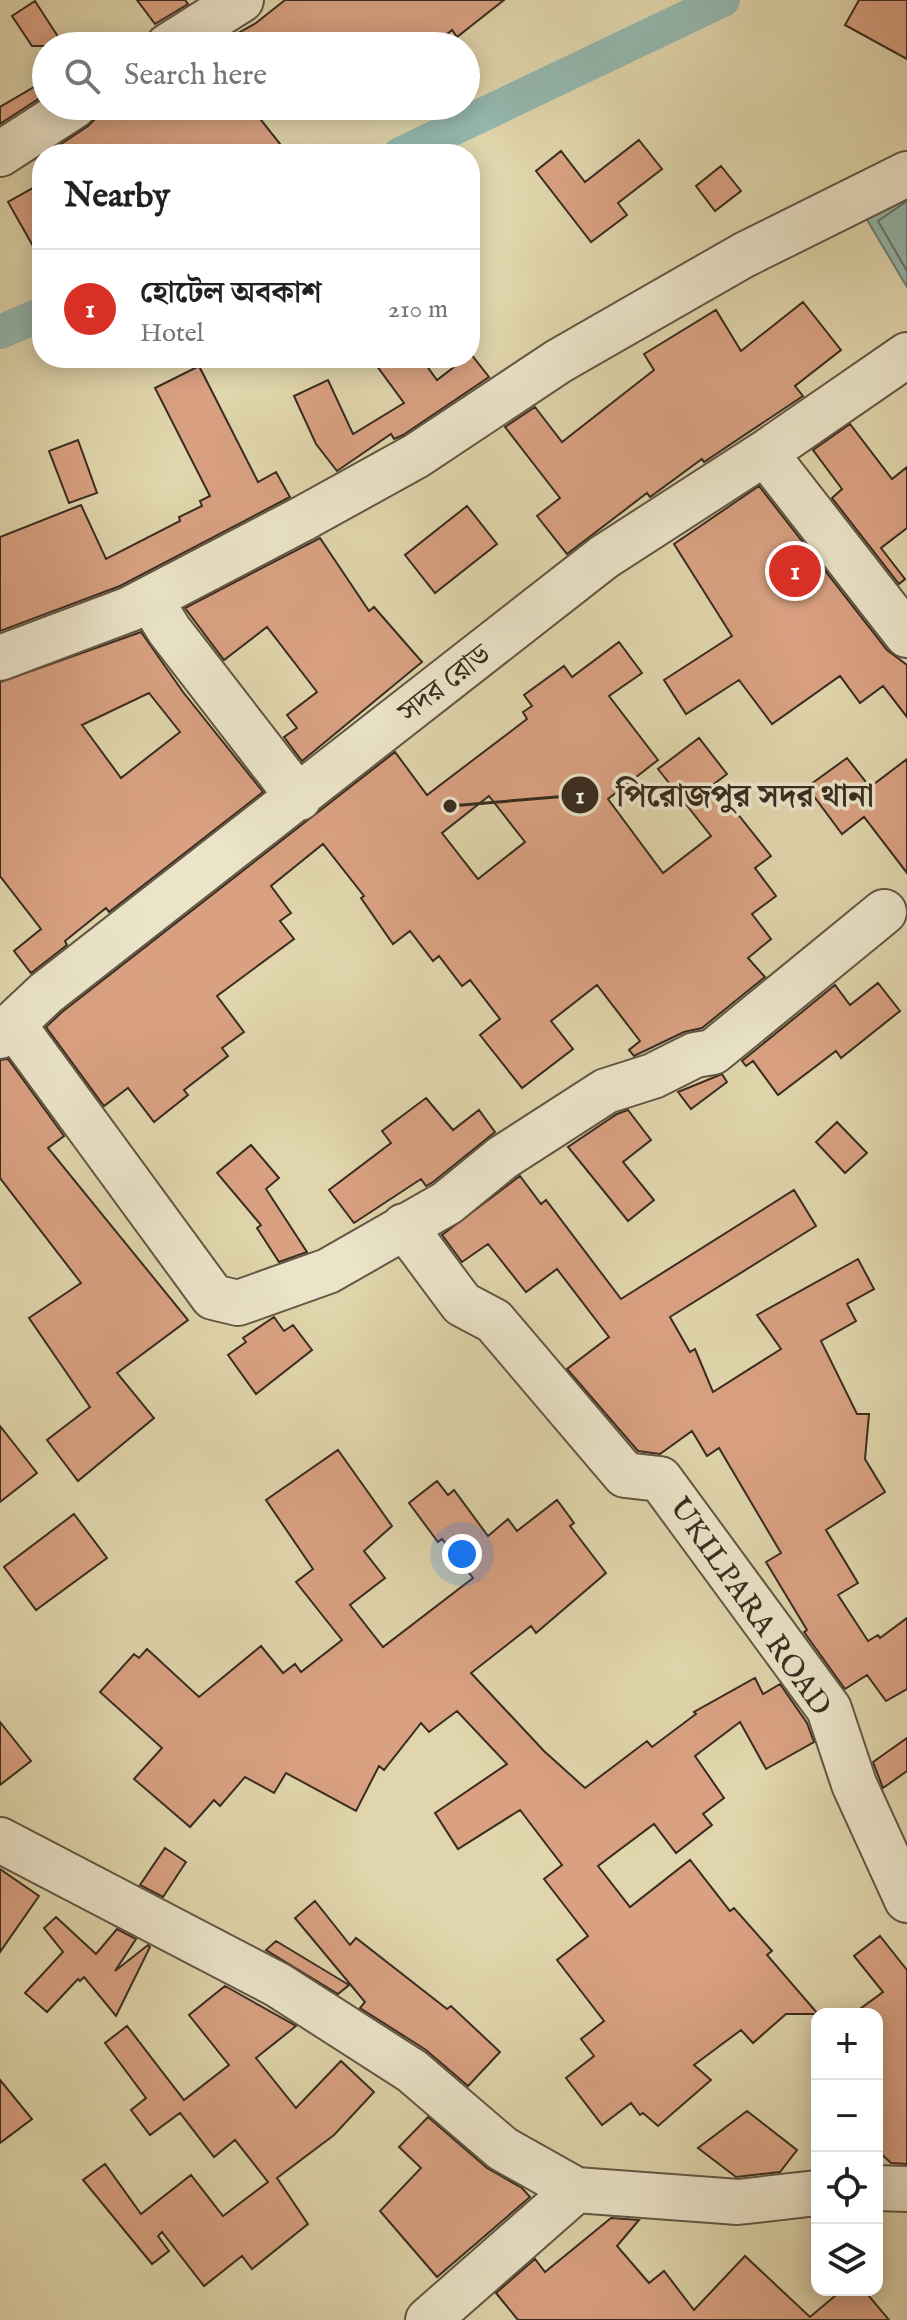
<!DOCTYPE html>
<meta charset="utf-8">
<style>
:root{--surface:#fff;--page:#f6f6f6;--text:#202124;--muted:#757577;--line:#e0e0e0;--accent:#d93025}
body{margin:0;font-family:"IM FELL English","Noto Serif Bengali",serif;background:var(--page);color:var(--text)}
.controls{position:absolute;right:24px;bottom:24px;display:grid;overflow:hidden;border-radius:16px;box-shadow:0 4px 20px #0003}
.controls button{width:72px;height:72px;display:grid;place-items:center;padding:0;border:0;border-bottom:2px solid var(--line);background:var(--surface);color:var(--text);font:40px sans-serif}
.you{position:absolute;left:462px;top:1554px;width:28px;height:28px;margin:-20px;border:6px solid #fff;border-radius:50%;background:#1a73e8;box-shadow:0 0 0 12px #1a73e833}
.badge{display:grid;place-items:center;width:52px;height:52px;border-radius:50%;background:var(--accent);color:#fff;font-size:26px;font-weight:700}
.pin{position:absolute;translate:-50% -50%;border:4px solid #fff;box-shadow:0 2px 8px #0006}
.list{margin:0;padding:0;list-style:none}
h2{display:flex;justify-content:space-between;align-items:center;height:104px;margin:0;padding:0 32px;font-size:34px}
h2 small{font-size:26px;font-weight:400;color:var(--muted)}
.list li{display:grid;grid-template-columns:52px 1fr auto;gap:24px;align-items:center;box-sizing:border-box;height:120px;padding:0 32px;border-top:2px solid var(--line)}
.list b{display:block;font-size:30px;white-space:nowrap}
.list p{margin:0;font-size:26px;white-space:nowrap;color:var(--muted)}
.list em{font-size:26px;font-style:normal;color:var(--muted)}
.icon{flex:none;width:44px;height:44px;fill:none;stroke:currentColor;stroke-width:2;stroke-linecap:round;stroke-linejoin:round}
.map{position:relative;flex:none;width:907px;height:2320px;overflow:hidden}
.search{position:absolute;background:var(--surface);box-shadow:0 4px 20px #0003;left:32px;top:32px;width:448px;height:88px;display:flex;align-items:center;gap:20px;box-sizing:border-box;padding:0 28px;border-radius:44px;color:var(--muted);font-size:30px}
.panel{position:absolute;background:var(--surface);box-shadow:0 4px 20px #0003;left:32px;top:144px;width:448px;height:224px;border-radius:32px}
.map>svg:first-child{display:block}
.water{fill:#94b8ae;stroke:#708075;stroke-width:2}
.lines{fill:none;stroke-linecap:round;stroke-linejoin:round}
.shore{stroke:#667267;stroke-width:2}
.canal{stroke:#94b8ae;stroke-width:34}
.building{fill:#d9a182;stroke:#392c20;stroke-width:2;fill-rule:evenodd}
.minor-casing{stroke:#635643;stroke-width:48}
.minor{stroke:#ebe4c9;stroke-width:44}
.labels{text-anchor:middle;stroke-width:7;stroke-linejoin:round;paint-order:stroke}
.street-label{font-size:30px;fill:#392c20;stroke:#ebe4c9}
.leader{fill:none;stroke:#392c20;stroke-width:3}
.callout-dot{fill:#392c20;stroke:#ebe4c9;stroke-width:3}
.mark-label{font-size:24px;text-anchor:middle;font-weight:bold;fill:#fff}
.callout-label{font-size:32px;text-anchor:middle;font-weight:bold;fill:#392c20;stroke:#ebe4c9;stroke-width:7;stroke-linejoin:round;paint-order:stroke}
</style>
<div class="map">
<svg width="907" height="2320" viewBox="0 0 907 2320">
<rect width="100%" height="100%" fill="#e0d5ac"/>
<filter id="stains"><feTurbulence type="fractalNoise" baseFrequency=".0025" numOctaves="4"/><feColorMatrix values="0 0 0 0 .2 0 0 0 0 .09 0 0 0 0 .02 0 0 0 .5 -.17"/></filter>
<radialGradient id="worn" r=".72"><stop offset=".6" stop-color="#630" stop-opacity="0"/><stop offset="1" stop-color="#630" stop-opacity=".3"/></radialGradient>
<!-- water -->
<path class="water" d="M907,192v95l-41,-69z"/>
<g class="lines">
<!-- shore -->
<path class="shore" d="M907,201l-29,20 29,50"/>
<!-- canal -->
<path class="canal" d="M400,154l323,-154
M0,332l42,-18"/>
</g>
<!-- building -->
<path class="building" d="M137,0h48l3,4 -33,20z
M285,0h219l-47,37 -5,-7 -19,16h-218l41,-23z
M859,0h48v59l-62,-34z
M35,1l29,45h-32l-20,-30z
M46,80v14l-46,30v-17z
M99,106h151l38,48h-242l42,-28 9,-9z
M639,140l23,29 -44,34 9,12 -36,27 -55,-71 25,-20 24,31z
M721,166l20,25 -26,20 -19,-25z
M42,183v79l-34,-60z
M803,302l38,48 -46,36 8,10 -99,66 -2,-3 -52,38 -3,-4 -80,61 -30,-38 23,-18 -55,-71 30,-20 27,35 92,-72 -10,-16 72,-44 25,41z
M471,354l18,23 -86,58 -9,4 -3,-5 -54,37 -21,-27 -22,-48 34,-16 25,54 51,-31 -33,-45h50l16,22z
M199,366l59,116 18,-10 14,25 -170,89 -120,45v-94l81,-32 25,54 74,-38 -1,-4 23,-11 -2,-5 10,-5 -55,-108z
M850,424l42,55 15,-12v61l-26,20 24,31 -6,5 -67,-86 10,-9 -29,-39z
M78,440l19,53 -28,10 -20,-52z
M759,486l128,164 20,15v52l-24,-31 -23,17 -20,-27 -68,48 -33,-44 -53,34 -22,-34 68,-44 -58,-92z
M467,506l30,38 -62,49 -30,-38z
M320,538l49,73 5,-4 48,55 -120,99 -18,-24 13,-9 -10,-13 30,-23 -50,-65 -43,33 -39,-52z
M141,632l42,60 80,100 -154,120 -3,-4 -41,33 2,4 -36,28 -17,-22 27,-22 -41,-53v-194zM149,693l31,39 -59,46 -39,-53z
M619,642l23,31 -33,23 49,64 -50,39 55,74 48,-37 -53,-67 41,-31 28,36 -13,10 57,72 -16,12 21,28 -24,18 19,25 -23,19 17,19 -63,51 -18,4 -50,24 -5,-6 11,-9 -43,-56 -46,36 22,28 -51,39 -42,-53 20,-16 -30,-39 -8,6 -23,-30 -6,5 -23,-30 -17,13 -32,-46 3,-2 -41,-52 -52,42 20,27 -11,8 14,18 -77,57 27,36 -22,16 6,8 -44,34 4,5 -34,27 -26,-34 -24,18 -58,-79 16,-15 333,-260 32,43 100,-76 -4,-7 9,-6 -8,-11 40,-29 8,11zM489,796l36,46 -47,37 -36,-46z
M847,758l23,29 37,-28v114l-43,-56 -22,17 -35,-47z
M878,983l22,28 -59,47 -5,-7 -58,44 -25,-34 -7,5 -4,-5 93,-76 15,20z
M8,1059l56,77 -16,12 140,172 -71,53 37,45 -76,63 -31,-41 43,-33 -61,-89 52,-35 -81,-105v-118z
M722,1074l5,8 -36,27 -13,-17z
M426,1098l27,32 26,-20 16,22 -62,50 -7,4 -5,-7 -67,44 -25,-33 62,-47 -9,-12z
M628,1110l23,30 -28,22 31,38 -26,21 -60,-74 49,-33z
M837,1122l30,31 -22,20 -29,-31z
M251,1145l28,33 -13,11 41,63 -28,10 -22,-34 4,-3 -44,-52z
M520,1176l21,28 5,-4 75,99 173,-109 22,36 -146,91 20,35 5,-3 18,43 68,-43 -24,-34 101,-56 16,30 -27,15 9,17 -35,20 36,73h12l-4,45 20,33 -59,38 32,53 -20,12 30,46 10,-6 2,3 27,-20v71l-21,12 -19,-26 -22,14 -41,-57 3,-2 -41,-68 15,-9 -62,-105 -12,8 -15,-25 -32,23 -22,-3 -71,-82 42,-32 -52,-68 -31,23 -38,-48 -26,18 -20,-27z
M274,1317l10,14 9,-6 19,25 -56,44 -28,-39 18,-13 -3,-4z
M0,1426l37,47 -37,29z
M338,1450l54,76 -28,25 21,27 -35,27 33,42 90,-69 -31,-39 -4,3 -29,-39 28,-22 11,14 6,-5 34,46 20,-17 9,12 40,-31 17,23 -4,3 36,47 -70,60 -5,-7 -60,47 73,78 41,37 62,-47 5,6 44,-33 -2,-2 61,-34 8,16 17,-10 27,39 7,19 -48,27 -26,-47 -45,34 29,42 -21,16 9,11 -36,28 -22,-29 -56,42 32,41 60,-47 40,51 4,-3 38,43 -5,4 51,59h-32l-33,29 -12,-13 -47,35 17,15 -53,46 -15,-13 -3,2 -9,-12 -29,22 -36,-47 28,-22 -13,-17 23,-18 -47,-61 31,-24 -44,-57 18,-14 -42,-55 -62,39 -23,-36 72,-49 -50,-53 -28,21 -8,-9 -37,47 -5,-4 -23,45 -70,-38 -12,20 -29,-16 -25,29 -6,-6 -24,27 -56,-48 28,-31 -62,-56 34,-38 5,4 8,-9 52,48 62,-51 22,27 12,-9 6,8 41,-32 -46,-58 17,-13 -47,-69z
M74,1514l33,44 -71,52 -32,-43z
M0,1722l31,39 -31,24z
M907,1738v33l-24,17 -10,-26z
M165,1848l21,14 -23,35 -23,-12z
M0,1869l39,27 -39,56z
M315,1901l35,44 6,-7 91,71 4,-3 49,46 -32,34 -42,-36 -66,-42 5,-6 -70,-84z
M56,1917l40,37 21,-25 19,10 -21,32 33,-26 2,2 -34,69 -32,-39 -4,4 -2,-2 -31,33 -22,-19 38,-41 -19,-24z
M880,1936l27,34v194l-16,-1 -14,-13v-136h-24l30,-22 -29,-36z
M276,1941l73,44 -11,9 -72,-44z
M225,1986l71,40 -40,32 40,50 45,-47 33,31 -40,43 -57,43 31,46 -56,45 -10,-13 -38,30 -42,-54 -4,4 11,15 -17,13 -69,-84 22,-16 36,50 50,-39 32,41 45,-34 -33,-42 -21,17 -34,-44 -30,22 -19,-25 15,-12 -41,-55 22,-17 57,74 45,-35 -40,-50z
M0,2080l32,39 -32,24z
M747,2111l50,39 -17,22 -44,5 -38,-29z
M428,2117l59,51 35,20 8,9 -93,80 -57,-66 41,-43 -22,-21z
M611,2218l28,2 -22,26 32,37 15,-12 30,39 51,-54 65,61 32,-27h22l25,30h-371l-22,-27 39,-34 10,13z"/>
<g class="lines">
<!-- minor casing -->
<g class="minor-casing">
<path id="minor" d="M168,46l73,-46
M0,154l74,-48
M765,453l142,182
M150,599l19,31 130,168
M0,658l130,-49 172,-90 114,-63 143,-95 185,-106 163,-81
M13,1024l200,273 25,6 90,-32 119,-68 55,-45 104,-67 47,-15 42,-21 18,-3 171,-140
M0,1036l46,-43 558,-436 161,-104 142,-98
M404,1226l58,78 32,17 131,154 35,4 169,230 25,75 53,116
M0,1840l278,145 134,86 91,78 73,41 162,12 79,-9
M877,2188l30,1
M428,2320l148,-130"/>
</g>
<!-- minor -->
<use href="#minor" class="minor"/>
</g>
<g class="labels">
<!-- street labels -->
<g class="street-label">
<text transform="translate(444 683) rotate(-38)" y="10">সদর রোড</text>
<text transform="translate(751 1606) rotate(55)" y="10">UKILPARA ROAD</text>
</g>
</g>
<!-- callouts -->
<path class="leader" d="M450 806L580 795"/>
<g class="callout-dot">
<circle cx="450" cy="806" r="8"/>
<circle cx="580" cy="795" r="20"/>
</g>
<g class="mark-label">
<text x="580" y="803">1</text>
</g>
<g class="callout-label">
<text x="745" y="806">পিরোজপুর সদর থানা</text>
</g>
<rect width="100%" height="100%" filter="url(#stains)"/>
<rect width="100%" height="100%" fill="url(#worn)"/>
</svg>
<div class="controls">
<button>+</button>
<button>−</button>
<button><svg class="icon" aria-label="locate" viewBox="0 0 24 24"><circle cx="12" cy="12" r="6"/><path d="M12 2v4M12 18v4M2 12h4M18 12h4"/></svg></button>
<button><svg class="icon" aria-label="layers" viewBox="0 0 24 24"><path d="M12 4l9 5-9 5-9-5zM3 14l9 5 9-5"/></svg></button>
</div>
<div class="you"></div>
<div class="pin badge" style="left:795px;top:571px">1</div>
<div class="search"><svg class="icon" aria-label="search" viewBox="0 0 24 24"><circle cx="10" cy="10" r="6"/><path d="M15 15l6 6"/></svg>Search here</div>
<section class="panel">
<h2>Nearby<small></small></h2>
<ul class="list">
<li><span class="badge">1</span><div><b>হোটেল অবকাশ</b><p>Hotel</p></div><em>210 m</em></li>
</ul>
</section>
</div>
